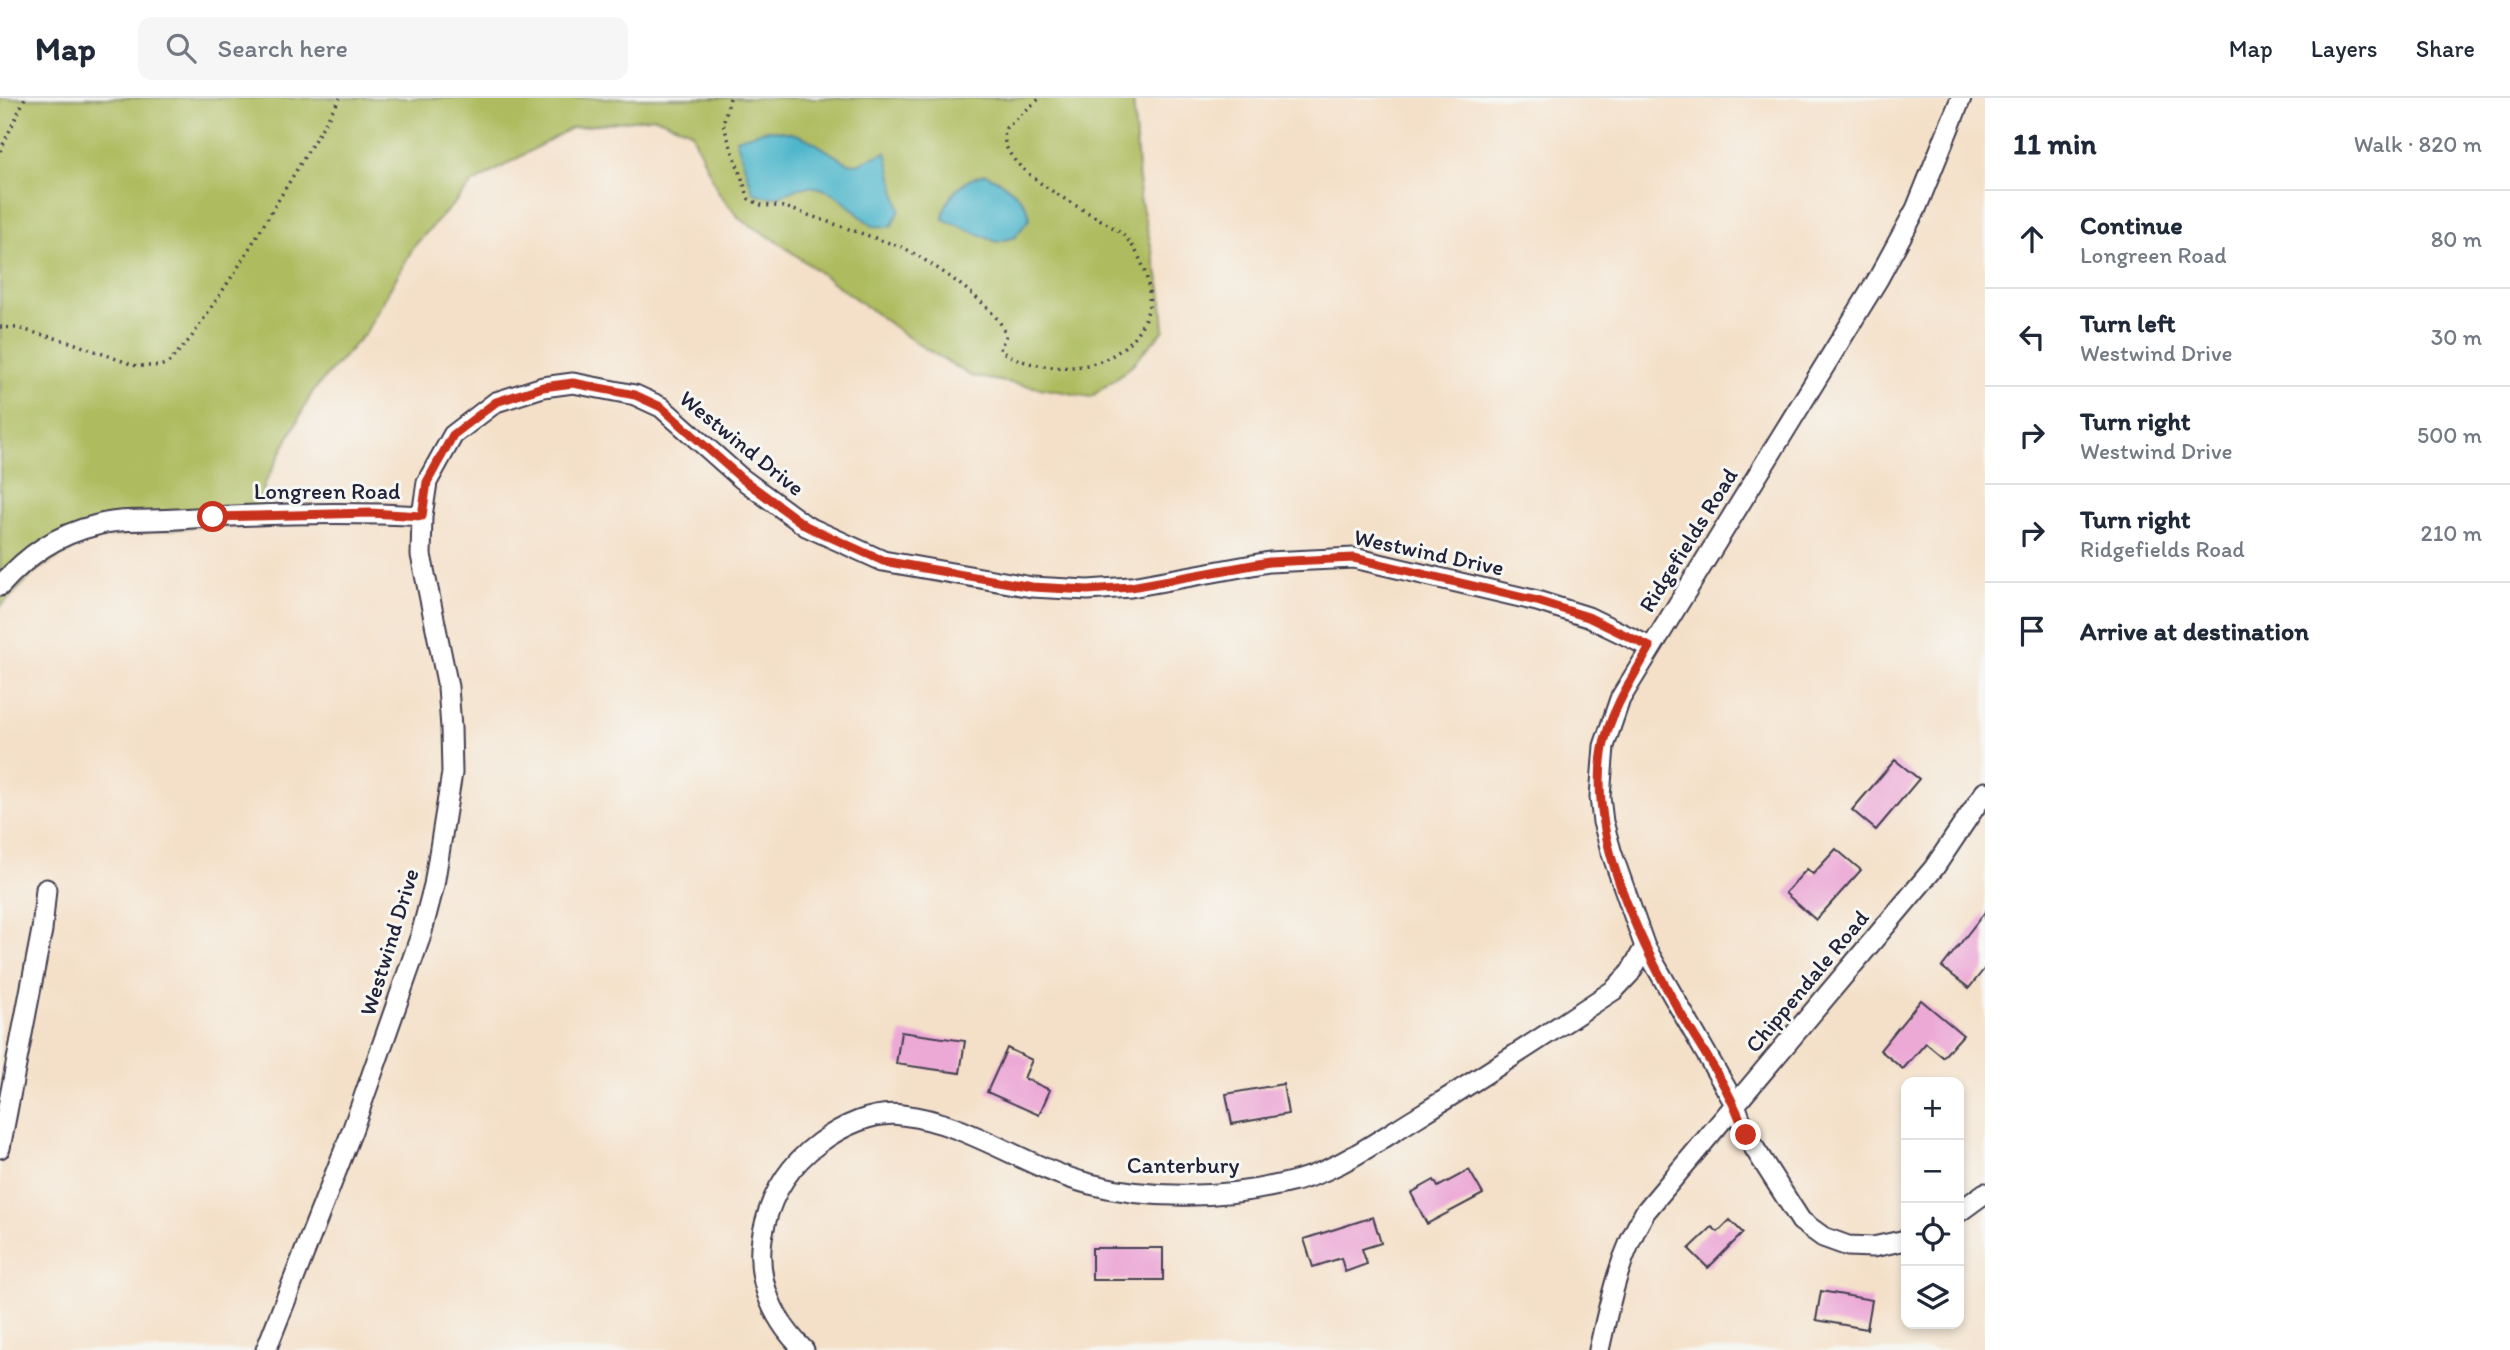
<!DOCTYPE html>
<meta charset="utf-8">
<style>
:root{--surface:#fff;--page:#f6f6f7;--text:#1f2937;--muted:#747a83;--line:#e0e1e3}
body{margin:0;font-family:Itim,sans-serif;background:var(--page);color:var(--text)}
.controls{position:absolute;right:21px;bottom:21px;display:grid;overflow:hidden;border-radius:14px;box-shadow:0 4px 10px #0003}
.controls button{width:63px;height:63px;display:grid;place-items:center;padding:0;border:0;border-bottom:2px solid var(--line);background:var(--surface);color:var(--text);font:35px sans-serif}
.stop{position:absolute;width:21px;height:21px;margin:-16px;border:5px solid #c8321e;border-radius:50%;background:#fff}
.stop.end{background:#c8321e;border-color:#fff;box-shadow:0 2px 7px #0008}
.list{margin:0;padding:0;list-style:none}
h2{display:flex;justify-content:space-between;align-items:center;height:91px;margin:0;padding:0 28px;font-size:30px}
h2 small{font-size:23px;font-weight:400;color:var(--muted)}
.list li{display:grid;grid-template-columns:46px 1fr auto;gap:21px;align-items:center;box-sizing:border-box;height:98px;padding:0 28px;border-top:2px solid var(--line)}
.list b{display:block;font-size:26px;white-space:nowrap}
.list p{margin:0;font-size:23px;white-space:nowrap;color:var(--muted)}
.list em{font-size:23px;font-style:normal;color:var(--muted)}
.icon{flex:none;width:38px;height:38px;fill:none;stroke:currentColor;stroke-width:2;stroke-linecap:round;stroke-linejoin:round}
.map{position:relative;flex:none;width:1985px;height:1252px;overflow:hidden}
header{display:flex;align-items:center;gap:42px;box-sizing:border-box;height:98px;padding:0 35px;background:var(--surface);border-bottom:2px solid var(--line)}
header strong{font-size:33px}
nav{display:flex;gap:38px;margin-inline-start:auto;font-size:24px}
.search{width:490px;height:63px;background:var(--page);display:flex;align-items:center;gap:18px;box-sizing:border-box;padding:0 24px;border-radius:14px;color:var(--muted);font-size:26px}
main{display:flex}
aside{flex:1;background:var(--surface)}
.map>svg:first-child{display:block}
.green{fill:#aebc5f;stroke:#686f4d;stroke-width:2}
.water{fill:#4db6cb;stroke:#386c83;stroke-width:2}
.building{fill:#eca9d6}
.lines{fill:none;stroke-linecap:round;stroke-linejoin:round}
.minor-casing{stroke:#423e50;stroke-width:23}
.path{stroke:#423e50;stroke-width:3.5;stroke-dasharray:2 5;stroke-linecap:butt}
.minor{stroke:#fff;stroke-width:19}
.route{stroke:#c8321e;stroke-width:9}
.labels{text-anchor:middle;stroke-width:6;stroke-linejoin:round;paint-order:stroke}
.street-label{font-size:23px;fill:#22223b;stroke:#f6f6f2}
</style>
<header>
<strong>Map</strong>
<div class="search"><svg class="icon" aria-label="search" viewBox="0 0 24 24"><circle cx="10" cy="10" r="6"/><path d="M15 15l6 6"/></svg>Search here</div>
<nav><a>Map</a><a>Layers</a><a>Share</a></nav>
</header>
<main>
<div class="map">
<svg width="1985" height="1252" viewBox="0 0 1985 1252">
<rect width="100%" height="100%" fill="#f6f6f2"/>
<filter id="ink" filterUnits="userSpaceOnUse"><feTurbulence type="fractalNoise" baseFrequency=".0143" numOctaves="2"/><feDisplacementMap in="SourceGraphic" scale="14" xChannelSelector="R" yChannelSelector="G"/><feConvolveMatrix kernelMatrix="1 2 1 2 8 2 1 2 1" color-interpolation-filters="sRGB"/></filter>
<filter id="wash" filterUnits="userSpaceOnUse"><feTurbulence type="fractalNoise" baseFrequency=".00686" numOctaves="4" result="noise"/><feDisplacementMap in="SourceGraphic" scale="28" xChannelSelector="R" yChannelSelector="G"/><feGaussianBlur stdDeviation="1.57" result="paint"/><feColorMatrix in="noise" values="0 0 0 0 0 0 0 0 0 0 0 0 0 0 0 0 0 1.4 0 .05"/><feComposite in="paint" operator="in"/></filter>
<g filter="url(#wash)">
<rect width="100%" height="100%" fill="#f4e0c8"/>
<!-- green -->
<path class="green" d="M0,0h1133l7,100 21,91 3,41 -36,39 -37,28 -120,-21 -55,-33 -141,-103 -35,-21 -22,-27 -27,-61 -36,-14 -84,11 -99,56 -58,62 -48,86 -53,59 -49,94 -3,41 -67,1 -105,12 -53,32 -36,36z"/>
<!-- water -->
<path class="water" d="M766,32c40,0 50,16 82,33l9,1 29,-12 14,58 -9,17 -18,-1c-20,-13 -33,-35 -58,-39 -26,-3 -33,19 -62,5l-17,-53z
M985,76c18,8 42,23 45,44l-15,19 -18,5 -54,-23c2,-23 20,-40 42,-45z"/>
<g id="blocks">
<!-- building -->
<path class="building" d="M1895,662l24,19 -43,51 -24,-20z
M1836,751l25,21 -45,50 -31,-27 22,-24 6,5z
M1985,814v56l-16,20 -27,-21z
M1921,902l42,35 -20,22 -17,-14 -23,26 -23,-19z
M901,934l64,9 -5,32 -64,-9z
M1007,950l25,12 -8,18 26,12 -11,25 -52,-23z
M1283,986l5,30 -56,10 -6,-30z
M1469,1072l14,24 -56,30 -16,-31 23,-13 4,7z
M1373,1119l8,26 -19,6 5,15 -22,8 -4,-14 -28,9 -9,-28z
M1730,1122l13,13 -35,35 -19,-19 23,-22 6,5z
M1092,1150h71v32h-71z
M1821,1193l51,9 -5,29 -51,-9z"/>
</g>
</g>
<g filter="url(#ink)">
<use href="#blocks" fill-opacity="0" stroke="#423e50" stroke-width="2"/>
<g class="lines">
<!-- minor casing -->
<g class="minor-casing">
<path id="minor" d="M0,488c28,-31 55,-51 97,-61 25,-7 54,-4 80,-6 81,-5 164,-8 245,-3
M0,1050l42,-218 4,-41
M1959,1114l26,-19
M1906,1142l-33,7 -25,-1 -25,-9 -22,-16 -55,-86 -11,-31 -90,-157 -33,-93 -9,-32 -3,-25 4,-51 16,-47 258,-420 38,-70 45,-111
M266,1252l86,-219 69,-196 13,-50 18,-112 -1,-45 -3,-41 -27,-132 1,-39 5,-34 26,-47 43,-33 47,-15 30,-4 62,12 26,12 80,71 65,48 77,35 149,26 56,3 43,-3 138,-25 85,-4 183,43 51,16 62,30
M804,1252c-34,-33 -52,-78 -39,-126 8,-33 27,-61 54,-81 23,-17 54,-32 83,-28 66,7 124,53 188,69 61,16 131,14 193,0 51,-10 91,-41 134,-67 66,-41 132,-84 197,-127l16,-17 15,-26
M1599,1252c11,-49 20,-94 46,-138l289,-344 51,-76"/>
</g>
<!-- path -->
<path class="path" d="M730,0l-7,26 26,75 12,6 24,2 119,41c26,14 98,60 102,89l-6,10 1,4c30,19 81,23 112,4 17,-10 33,-30 36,-50 3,-23 -10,-57 -28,-72 -25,-20 -131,-64 -115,-105l34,-30
M0,53l25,-53
M0,229l17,1 53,14 66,24h24l8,-3 23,-25 46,-69 103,-171"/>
<!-- minor -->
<use href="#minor" class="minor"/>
</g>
</g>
<g class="lines" filter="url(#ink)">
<!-- route -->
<path class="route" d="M213,419l157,-4 52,3 5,-34 26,-47 43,-33 47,-15 30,-4 62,12 26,12 80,71 65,48 77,35 149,26 56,3 43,-3 138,-25 85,-4 183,43 51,16 62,30c-18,32 -40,65 -47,101 -16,86 36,193 78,266 24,40 50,77 65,121"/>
</g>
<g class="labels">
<!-- street labels -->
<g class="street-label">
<text transform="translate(742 345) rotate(39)" y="8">Westwind Drive</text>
<text x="327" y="401">Longreen Road</text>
<text transform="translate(1688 442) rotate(-58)" y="8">Ridgefields Road</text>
<text transform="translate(1429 454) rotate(12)" y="8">Westwind Drive</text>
<text transform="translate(389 844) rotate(-73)" y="8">Westwind Drive</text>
<text transform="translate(1807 883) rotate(-50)" y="8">Chippendale Road</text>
<text x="1183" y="1075">Canterbury</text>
</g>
</g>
</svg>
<div class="controls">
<button>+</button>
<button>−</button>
<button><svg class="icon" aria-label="locate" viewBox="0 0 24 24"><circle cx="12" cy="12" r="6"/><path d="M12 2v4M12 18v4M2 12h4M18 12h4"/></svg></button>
<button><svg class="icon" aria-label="layers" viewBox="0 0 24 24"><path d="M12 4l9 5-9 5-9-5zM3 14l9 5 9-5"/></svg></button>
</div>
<div class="stop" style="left:213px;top:419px"></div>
<div class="stop end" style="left:1746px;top:1037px"></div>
</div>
<aside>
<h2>11 min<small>Walk · 820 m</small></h2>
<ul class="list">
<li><svg class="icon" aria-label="ahead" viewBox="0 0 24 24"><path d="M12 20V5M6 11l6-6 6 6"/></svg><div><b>Continue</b><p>Longreen Road</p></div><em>80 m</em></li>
<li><svg class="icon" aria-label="left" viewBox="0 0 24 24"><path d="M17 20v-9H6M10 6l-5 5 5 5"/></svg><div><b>Turn left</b><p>Westwind Drive</p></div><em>30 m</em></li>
<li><svg class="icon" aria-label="right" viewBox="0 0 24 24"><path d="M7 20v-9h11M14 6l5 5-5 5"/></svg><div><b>Turn right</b><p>Westwind Drive</p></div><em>500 m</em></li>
<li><svg class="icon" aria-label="right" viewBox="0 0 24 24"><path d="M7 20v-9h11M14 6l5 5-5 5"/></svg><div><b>Turn right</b><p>Ridgefields Road</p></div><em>210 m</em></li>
<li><svg class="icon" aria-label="arrive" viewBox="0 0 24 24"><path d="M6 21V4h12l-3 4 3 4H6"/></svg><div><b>Arrive at destination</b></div></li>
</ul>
</aside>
</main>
